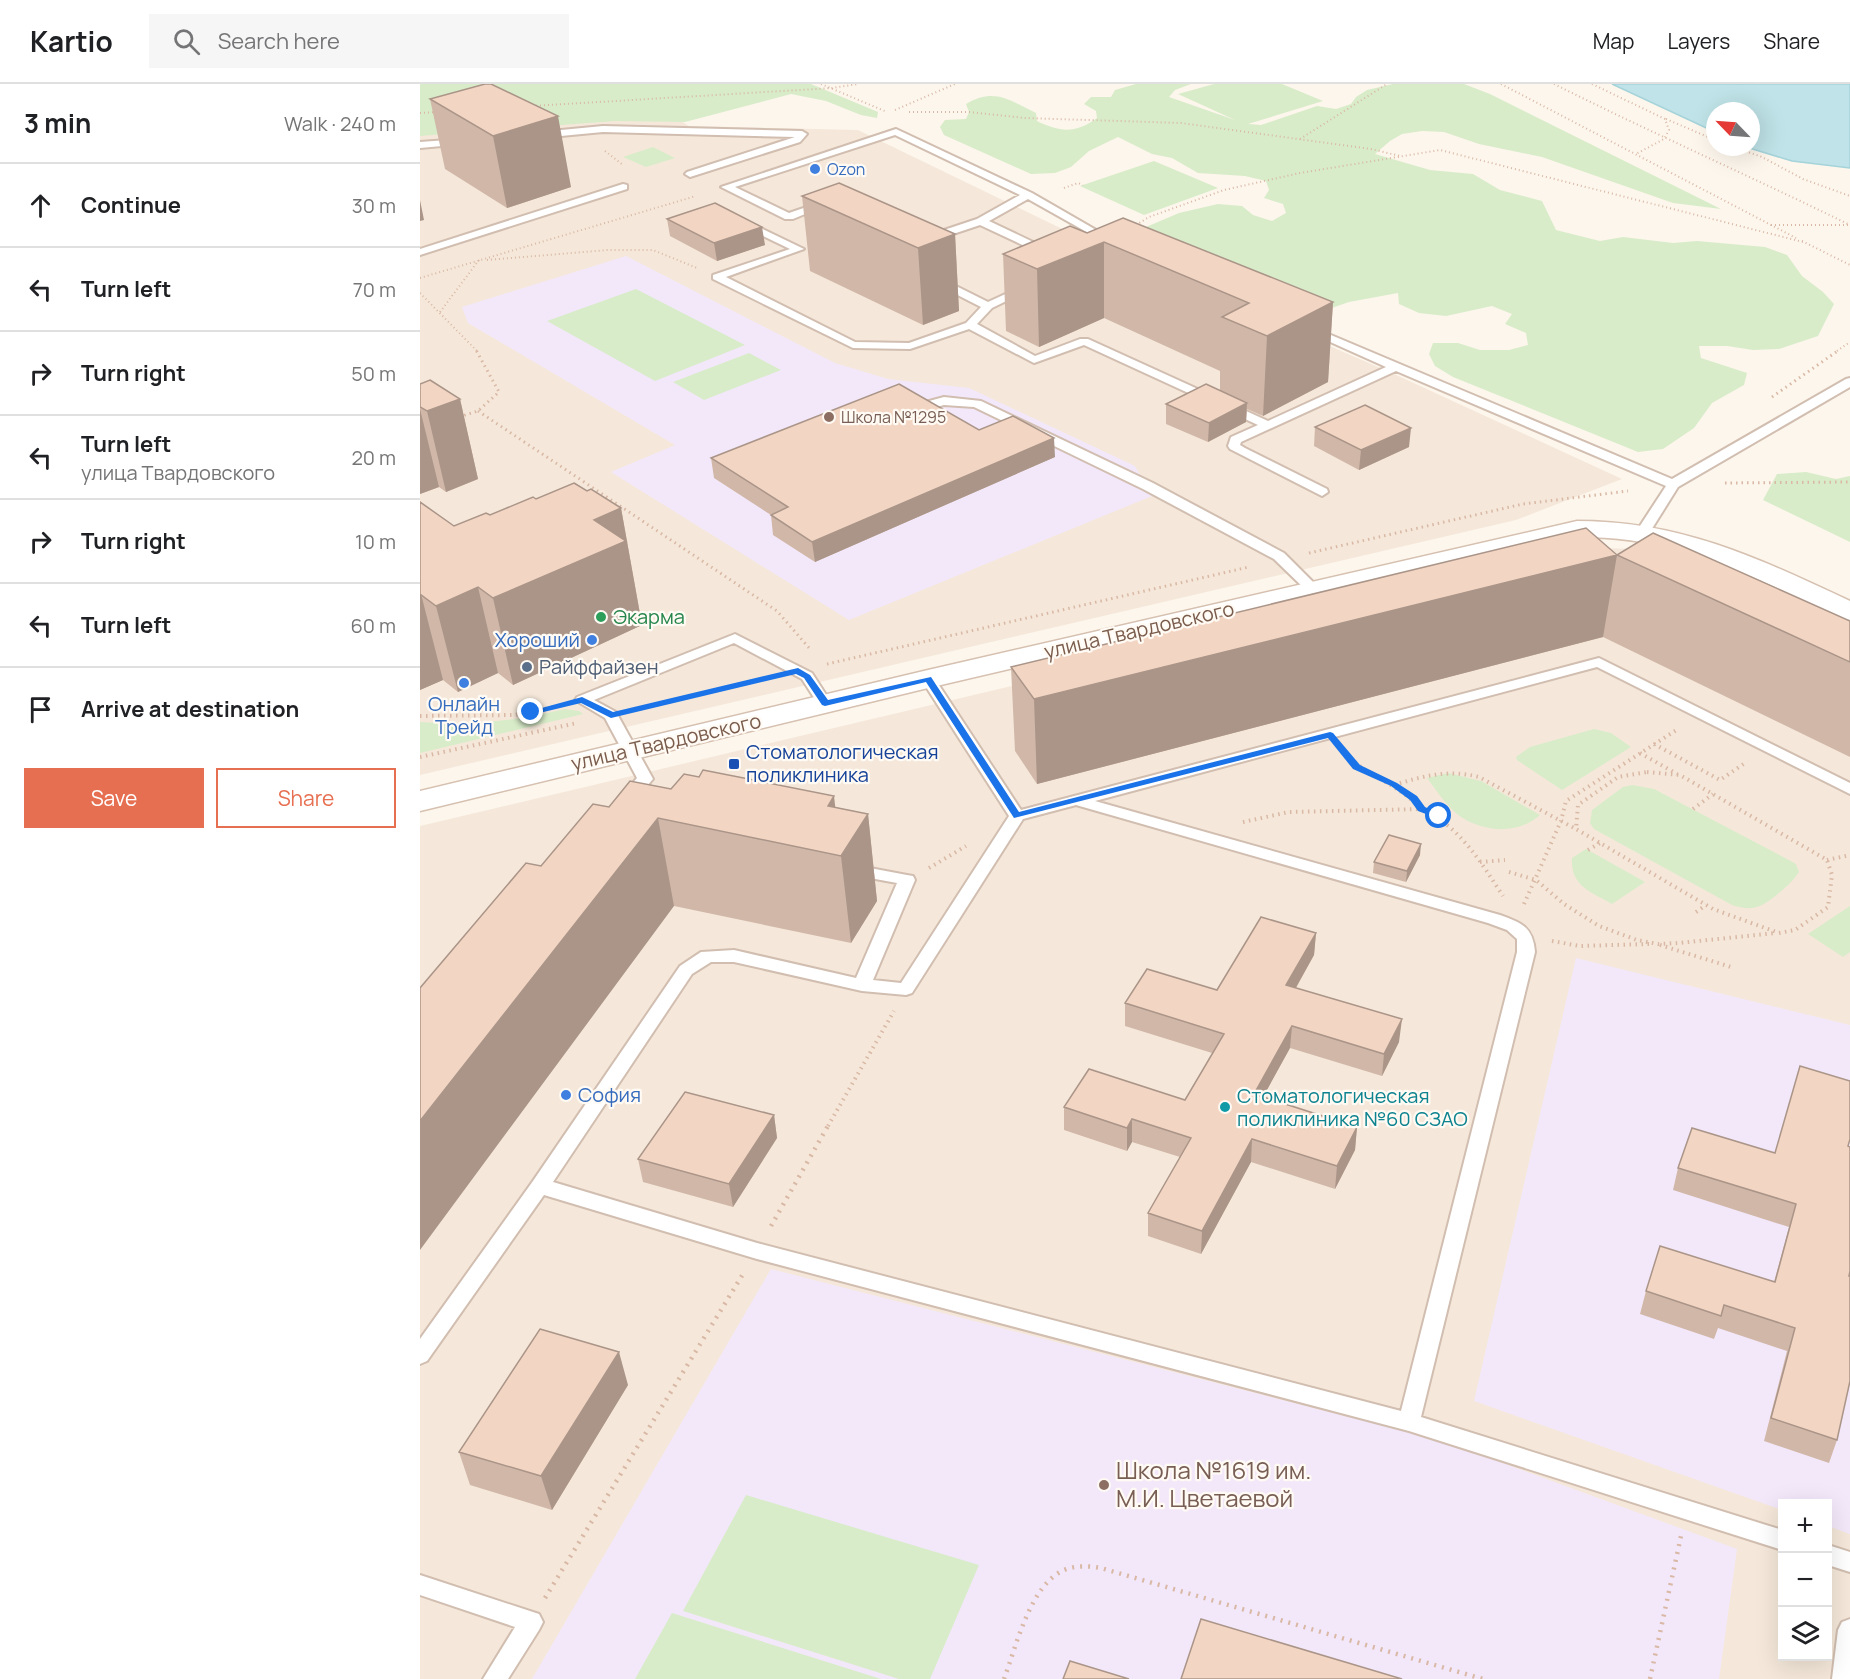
<!DOCTYPE html>
<meta charset="utf-8">
<style>
:root{--surface:#fff;--page:#f6f6f6;--text:#202124;--muted:#757577;--line:#e0e0e0;--accent:#e76f51}
body{margin:0;font-family:Manrope,sans-serif;background:var(--page);color:var(--text)}
.controls{position:absolute;right:18px;bottom:18px;display:grid;overflow:hidden;border-radius:0px;box-shadow:0 6px 24px #0002}
.controls button{width:54px;height:54px;display:grid;place-items:center;padding:0;border:0;border-bottom:2px solid var(--line);background:var(--surface);color:var(--text);font:30px sans-serif}
.compass{position:absolute;left:1286px;top:18px;width:54px;height:54px;border-radius:50%;background:var(--surface);box-shadow:0 6px 24px #0002;rotate:295deg}
.stop{position:absolute;width:18px;height:18px;margin:-14px;border:4px solid #1a73e8;border-radius:50%;background:#fff}
.stop.end{background:#1a73e8;border-color:#fff;box-shadow:0 2px 6px #0008}
.list{margin:0;padding:0;list-style:none}
h2{display:flex;justify-content:space-between;align-items:center;height:78px;margin:0;padding:0 24px;font-size:26px}
h2 small{font-size:20px;font-weight:400;color:var(--muted)}
.list li{display:grid;grid-template-columns:39px 1fr auto;gap:18px;align-items:center;box-sizing:border-box;height:84px;padding:0 24px;border-top:2px solid var(--line)}
.list b{display:block;font-size:22px;white-space:nowrap}
.list p{margin:0;font-size:20px;white-space:nowrap;color:var(--muted)}
.list em{font-size:20px;font-style:normal;color:var(--muted)}
.actions{display:flex;gap:12px;padding:18px 24px}
.actions a{flex:1;padding:14px 0;border:2px solid var(--accent);border-radius:0px;text-align:center;font-size:21px;color:var(--accent)}
.actions .main{background:var(--accent);color:#fff}
.icon{flex:none;width:33px;height:33px;fill:none;stroke:currentColor;stroke-width:2;stroke-linecap:round;stroke-linejoin:round}
.map{position:relative;flex:none;width:1430px;height:1595px;overflow:hidden}
header{display:flex;align-items:center;gap:36px;box-sizing:border-box;height:84px;padding:0 30px;background:var(--surface);border-bottom:2px solid var(--line)}
header strong{font-size:28px}
nav{display:flex;gap:33px;margin-inline-start:auto;font-size:21px}
.search{width:420px;height:54px;background:var(--page);display:flex;align-items:center;gap:15px;box-sizing:border-box;padding:0 21px;border-radius:0px;color:var(--muted);font-size:22px}
main{display:flex}
aside{flex:1;background:var(--surface)}
.map>svg:first-child{display:block}
.residential{fill:#f5e8da;fill-rule:evenodd}
.education{fill:#f3e8fa}
.green{fill:#d8ecc9}
.water{fill:#bfe3e8;stroke:#a5d3da;stroke-width:1.5}
.lines{fill:none;stroke-linecap:round;stroke-linejoin:round}
.service-casing{stroke:#d1beb0;stroke-width:4}
.secondary-casing{stroke:#d6c0b0;stroke-width:3}
.path-far3{stroke:#d9b8a5;stroke-width:2;stroke-dasharray:1 3;stroke-linecap:butt}
.path-far2{stroke:#d9b8a5;stroke-width:3;stroke-dasharray:1.5 4;stroke-linecap:butt}
.path-far1{stroke:#d9b8a5;stroke-width:4;stroke-dasharray:1.5 4.5;stroke-linecap:butt}
.path{stroke:#d9b8a5;stroke-width:4.5;stroke-dasharray:2 6;stroke-linecap:butt}
.service{fill:#fff;fill-rule:evenodd}
.secondary{fill:#fff;fill-rule:evenodd}
.wall{fill:#d1b7a8}
.shaded-wall{fill:#aa9588}
.building{fill:#f3d5c3;stroke:#aa9588;stroke-width:1.5}
.route{fill:#1a73e8}
.shop-dot{fill:#3f7fe0;stroke:#fffaf3;stroke-width:2}
.education-dot{fill:#8d6e63;stroke:#fffaf3;stroke-width:2}
.leisure-dot{fill:#2e9e5b;stroke:#fffaf3;stroke-width:2}
.service-dot{fill:#5c6f8a;stroke:#fffaf3;stroke-width:2}
.transit-dot{fill:#1a4fb4;stroke:#fffaf3;stroke-width:2}
.culture-dot{fill:#0f9aa8;stroke:#fffaf3;stroke-width:2}
.labels{text-anchor:middle;stroke-width:4.5;stroke-linejoin:round;paint-order:stroke}
.far-shop-label{font-size:16px;fill:#366cbe;stroke:#fffaf3;text-anchor:start}
.far-education-label{font-size:16px;fill:#785e54;stroke:#fffaf3;text-anchor:start}
.leisure-label{font-size:20px;fill:#27864d;stroke:#fffaf3;text-anchor:start}
.street-label{font-size:20px;fill:#7a5c4d;stroke:#fffaf3}
.shop-label{font-size:20px;fill:#366cbe;stroke:#fffaf3;text-anchor:end}
.service-label{font-size:20px;fill:#4e5e75;stroke:#fffaf3;text-anchor:start}
.transit-label{font-size:20px;fill:#164399;stroke:#fffaf3;text-anchor:start}
.culture-label{font-size:20px;fill:#0d838f;stroke:#fffaf3;text-anchor:start}
.near-education-label{font-size:24px;fill:#785e54;stroke:#fffaf3;text-anchor:start}
</style>
<header>
<strong>Kartio</strong>
<div class="search"><svg class="icon" aria-label="search" viewBox="0 0 24 24"><circle cx="10" cy="10" r="6"/><path d="M15 15l6 6"/></svg>Search here</div>
<nav><a>Map</a><a>Layers</a><a>Share</a></nav>
</header>
<main>
<aside>
<h2>3 min<small>Walk · 240 m</small></h2>
<ul class="list">
<li><svg class="icon" aria-label="ahead" viewBox="0 0 24 24"><path d="M12 20V5M6 11l6-6 6 6"/></svg><div><b>Continue</b></div><em>30 m</em></li>
<li><svg class="icon" aria-label="left" viewBox="0 0 24 24"><path d="M17 20v-9H6M10 6l-5 5 5 5"/></svg><div><b>Turn left</b></div><em>70 m</em></li>
<li><svg class="icon" aria-label="right" viewBox="0 0 24 24"><path d="M7 20v-9h11M14 6l5 5-5 5"/></svg><div><b>Turn right</b></div><em>50 m</em></li>
<li><svg class="icon" aria-label="left" viewBox="0 0 24 24"><path d="M17 20v-9H6M10 6l-5 5 5 5"/></svg><div><b>Turn left</b><p>улица Твардовского</p></div><em>20 m</em></li>
<li><svg class="icon" aria-label="right" viewBox="0 0 24 24"><path d="M7 20v-9h11M14 6l5 5-5 5"/></svg><div><b>Turn right</b></div><em>10 m</em></li>
<li><svg class="icon" aria-label="left" viewBox="0 0 24 24"><path d="M17 20v-9H6M10 6l-5 5 5 5"/></svg><div><b>Turn left</b></div><em>60 m</em></li>
<li><svg class="icon" aria-label="arrive" viewBox="0 0 24 24"><path d="M6 21V4h12l-3 4 3 4H6"/></svg><div><b>Arrive at destination</b></div></li>
</ul>
<div class="actions"><a class="main">Save</a><a>Share</a></div>
</aside>
<div class="map">
<svg width="1430" height="1595" viewBox="0 0 1430 1595">
<rect width="100%" height="100%" fill="#fdf6ec"/>
<!-- residential -->
<path class="residential" d="M188,33l73,4 8,5 169,4 227,110 307,133 230,106 -106,41 -1096,255v-642z
M1175,464l53,1 202,87v1043h-1430v-853zM1362,1420h46v152h-46z"/>
<!-- education -->
<path class="education" d="M206,172l209,107 53,16 81,9 166,78 17,30 -303,124 -238,-148 64,-27 -207,-122 -6,-16z
M1156,874l274,67v509l-22,-8v-22h-46v6l-308,-109z
M351,1185l672,172 294,108 -18,130h-1187z"/>
<!-- green -->
<path class="green" d="M0,0h391l67,28 -1,6 -16,-3 -35,-14 -35,-7 -106,28 -71,-1 -194,15z
M716,0h55l-16,6 -6,7 66,23 -57,-26 36,-10h68l41,17 -75,23 13,1 56,-19 19,3 15,-5 5,-7 11,-7 26,-6h71l26,10 231,115 -48,-6 -131,-46 -63,-13 -35,-12 -22,-1 -20,3 -12,7 -15,13 55,16 43,4 27,16 42,11 14,29 44,11 23,-4 50,6 24,-2 68,6 22,8 15,21 21,16 11,12 -16,32 -39,13 -26,1 -26,-4h-28l2,12 46,15 -3,12 -32,18 -18,25 -31,21 -25,3 -185,-75 -18,-11 -6,-12 4,-11h25l22,7h29l19,-5 -2,-12 -21,-9 7,-10 -20,-8 -46,10 -27,-3 -20,-9 -1,-11 -49,9 -40,14 -163,-89 33,-14 39,-9 24,2 11,9 19,6 14,-8 -3,-9 -19,-6 5,-8 -3,-9 -21,-5 -47,-3 -26,-15 -20,-4 -34,-17 -29,14 -18,16 -16,6 -24,1 -87,-39 -4,-8 5,-7 21,-1 3,-7 -3,-8c29,-17 44,-3 70,9l1,8c22,11 39,13 60,-3l-1,-7 -12,-7 7,-7h20l4,-7z
M233,63l22,11 -29,9 -23,-10z
M734,77l64,27 -74,27 -64,-29z
M216,205l109,56 -90,36 -108,-60z
M329,269l32,17 -77,30 -31,-18z
M1386,388l30,7 14,-3v66l-87,-42 14,-26z
M145,625l14,2 4,3 -163,39v-31c55,3 91,0 145,-13z
M1174,645l17,4 20,14 -69,43 -45,-30 -1,-3 14,-10z
M1028,689l33,8 59,34c-21,19 -54,18 -79,2 -14,-10 -24,-26 -34,-39z
M1212,701l22,4 133,70 9,5 3,8c-6,9 -12,14 -20,21 -17,14 -26,19 -47,12l-138,-76 -4,-6 2,-13 31,-23z
M1166,765l2,1 57,32 -33,22c-21,-12 -42,-18 -40,-46z
M1430,822v46l-7,5 -35,-23z
M326,1411l233,70 -49,114h-31l-216,-68z
M252,1529l209,66h-246z"/>
<!-- water -->
<path class="water" d="M1192,0h238v84l-58,-7 -46,-14h5v-36h-36v21z"/>
<g class="lines">
<!-- service casing -->
<g class="service-casing">
<path id="service" d="M183,42l199,5 5,3 -7,8 -110,35 -5,-3 2,-2 108,-35 -192,-5 -63,6 -5,-3 5,-3z
M476,45l136,64 85,49 -9,2 -80,-45 -39,22 63,30v4h-8l-64,-30 -42,14 -14,-3v-4l11,1 42,-14 43,-24 -125,-60 -160,52 54,26 35,-12 5,3 -36,15h-8l-64,-32z
M41,55l3,1v4l-44,4v-6z
M203,100l4,1v4l-207,66v-6z
M322,135l62,30 -78,28 129,65 54,1 57,-20 15,-16 -47,-24v-4h8l46,23 35,-16 4,1v4l-35,17 -15,16 58,32 45,-17h8l180,82 118,-54 -78,-35v-4l4,-1 360,152 174,-100 4,-1v9l-172,100 -30,48 -5,1 -7,-4 30,-46 -270,-115 -155,71 -1,3 5,3 82,41 1,3 -6,4 -92,-47 -2,-3 3,-9 27,-12 -174,-80 -50,18 -65,-34 -59,20 -57,-1 -140,-69v-4l77,-26 -52,-25 -1,-2z
M524,313l37,4 172,82 131,70 36,36 -2,3h-10l-34,-33 -131,-70 -169,-82 -30,-2 -22,6 -6,-4 2,-3z
M315,550l77,39 20,31 -2,3h-10l-18,-28 -68,-36 -140,57 22,12 37,67 -20,23h-12l-2,-3 18,-21 -32,-60 -30,-18 2,-3z
M1179,574l251,125v11l-253,-127 -502,134 405,114c22,8 33,12 35,37l-114,465 361,113v20l-373,-119 -652,-172 -213,-64 -117,166 -7,3v-25l113,-158 147,-215 21,-14 33,-2 122,28 41,-95 -49,-9 -2,-4 2,-4 6,-1 53,10 6,1 2,4 -42,100 28,3 108,-167 -88,-137 2,-3h10l88,134zM656,721l412,118 19,7 10,9v13l-116,459 -644,-168 -204,-61 139,-208 19,-12h23l128,29 44,4 6,-2 111,-174z
M1408,1461l22,7v20l-22,-7z
M0,1491l119,39 4,8 -4,8 -31,49h-25l32,-52 -95,-32z
M1430,1535v60h-18l6,-49 4,-8z"/>
</g>
<!-- secondary casing -->
<g class="secondary-casing">
<path id="secondary" d="M1157,437c104,0 181,37 273,80v19c-26,-6 -51,-22 -75,-33 -69,-32 -122,-50 -198,-50l-649,151 -508,123v-20l508,-121z"/>
</g>
<!-- path-far3 -->
<path class="path-far3" d="M401,0l66,28
M1081,0l295,154
M1134,0c98,49 198,93 296,141
M1172,0l73,35 4,11 -5,9 -28,15
M112,22l300,-18 26,-4
M475,26l60,-26
M489,28h60l56,6 156,5 190,26 29,7
M0,29l17,-1
M1246,35l49,21
M880,55l87,-55
M1314,63l28,10 41,22 47,17
M185,67l18,14
M644,104l14,-5 5,2
M716,141l13,-8 75,-27 76,-17 140,-23 363,92
M1351,141h77
M1382,157l48,24
M67,176l121,-10h45l44,18
M0,194l276,-82
M0,209l57,58
M20,228l39,-52
M1417,267l13,-9"/>
<!-- path-far2 -->
<path class="path-far2" d="M1352,313l67,-47
M58,327l299,200 33,38
M39,333l19,-6 21,-19 -23,-42
M1305,399l125,-1
M889,469l214,-49 105,-13
M407,580l422,-97
M292,608l49,-12"/>
<!-- path-far1 -->
<path class="path-far1" d="M214,626l84,-20
M0,632l95,-1 44,-9
M1234,660l66,36 25,-17
M1220,669l37,21
M926,670c22,23 54,31 75,55
M0,673l157,-34
M1227,688l33,3 147,85 5,15 -4,32 -33,23 -16,3 -66,-24 -137,-80 2,-24 40,-28z
M974,701c29,-9 55,-16 85,-8l97,52
M1273,725l20,-15
M823,738l46,-10 133,-3c39,19 58,52 81,87
M1168,766l12,-7
M1407,776l23,-5
M1060,778l25,-2
M509,784l37,-22
M1089,788l27,8 28,24 35,22 38,14 21,4 21,-1 97,-10
M1104,820l37,-83 5,-20 112,-72
M1276,828l10,-7
M1132,857l28,5 69,-2
M1240,861l71,22
M408,1042l66,-115"/>
<!-- path -->
<path class="path" d="M351,1142l58,-102
M125,1514l198,-324
M584,1595c12,-32 26,-94 60,-109 12,-5 25,-4 37,-2l382,111
M1230,1595l31,-143"/>
<!-- service -->
<use href="#service" class="service"/>
<!-- secondary -->
<use href="#secondary" class="secondary"/>
</g>
<!-- wall -->
<path class="wall" d="M65,0l86,103 -64,21 -62,-39 -15,-70z
M382,112l153,38 4,77 -36,14 -113,-54z
M247,135l98,26 -48,16 -47,-25z
M667,149l246,69 -5,80 -65,34 -16,-7 -1,13 -38,20 -42,-18v-20l54,-14v-19l-116,-53 -65,29 -33,-16 -3,-77z
M0,300l40,15 18,80 -32,13 -7,-5 -19,7z
M895,343l94,20 -50,23 -45,-24z
M559,346l76,27 -240,105 -42,-27 -2,-20 -57,-37 -3,-20z
M167,407l34,17 21,117 -129,60 -15,-12 -40,19 -15,-12 -23,10v-188l34,24 36,-11 46,-16z
M1197,471l233,66v136l-247,-120 -566,147 -22,-33 -4,-84z
M251,705l164,18 33,7 9,87 -26,42 -177,-37 -133,-40 68,-59z
M1000,771l-14,27 -33,-9 1,-11z
M896,849l-2,22 -18,33 103,54 -17,34 -92,-28 -27,49 94,30 -2,23 -20,39 -84,-27 -50,92 -53,-18v-23l32,-56 -48,-15 -5,9 -63,-21v-23l121,-7 27,-47 -87,-27v-23l92,-13z
M354,1031l3,23 -44,69 -90,-25 -5,-23z
M1428,1062l1,130 -12,164 -8,23 -65,-22 23,-90 -69,-23 -4,11 -74,-25 6,-23 128,-9 15,-55 -116,-37 5,-22 97,-15z
M208,1301l-76,125 -82,-25 -11,-33z"/>
<!-- shaded-wall -->
<path class="shaded-wall" d="M138,32l13,71 -64,21 -14,-72z
M0,116l4,20 -4,1z
M342,143l3,18 -48,16 -3,-18z
M535,150l4,77 -36,14 -5,-77z
M684,158v76l-65,29 -2,-78z
M913,218l-5,80 -65,34 4,-80z
M40,315l18,80 -32,13 -19,-81z
M827,319l-1,19 -38,20 1,-19z
M0,325l19,78 -19,7z
M991,344l-2,19 -50,23 2,-20z
M634,354l1,19 -240,105 -3,-20z
M201,424l21,117 -129,60 -20,-87 101,-78z
M1197,471l-14,82 -566,147 -3,-85z
M58,503l20,86 -40,19 -22,-86z
M0,510h1l22,86 -23,10z
M414,712l7,60 -13,-50z
M448,730l9,87 -26,42 -10,-87z
M238,734l16,88 -254,344v-129z
M1001,760l-1,11 -14,27 1,-11z
M896,849l-2,22 -29,52 1,-22z
M982,935l-3,23 -17,34 2,-22z
M872,942l-2,22 -38,69 2,-23z
M354,1031l3,23 -44,69 -4,-23z
M712,1035v23l-5,9v-23z
M937,1043l-2,23 -20,39 2,-23z
M832,1055l-1,23 -50,92 1,-23z
M199,1268l9,33 -76,125 -11,-34z"/>
<!-- building -->
<path class="building" d="M65,0h6l67,32 -65,20 -63,-37z
M419,99l116,51 -37,14 -116,-52z
M295,119l47,24 -48,16 -47,-24z
M703,134l210,84 -66,34 -45,-19 27,-14 -145,-61 -67,27 -34,-15 67,-28 17,7z
M10,296l30,19 -33,12 -7,-4v-23z
M479,300l80,46 34,-14 41,22 -242,104 -41,-27 17,-8 -77,-49z
M786,300l41,19 -38,20 -43,-19z
M945,321l46,23 -50,22 -46,-23z
M154,399l13,8 4,-2 30,19 -27,12 32,21 -133,57 -15,-11 -42,19 -16,-12v-92l34,24 32,-13 4,2 43,-18 3,2z
M1166,444l31,27 -583,144 -23,-32z
M1233,449l197,88v41l-233,-107z
M283,686l131,26 -6,10 40,8 -27,42 -183,-38 -238,303v-133l106,-125 15,3 52,-62 16,3 21,-26 41,8 13,-15 15,3z
M969,751l32,9 -14,27 -33,-9z
M841,833l55,16 -30,52 116,34 -18,35 -92,-28 -38,68 103,33 -20,39 -85,-27 -50,92 -54,-18 43,-75 -59,-19 -5,9 -63,-21 25,-38 96,31 39,-66 -99,-31 22,-34 70,21z
M1380,982l50,15v58l-2,7 2,1v124l-1,5h1v105l-13,59 -66,-22 24,-90 -71,-23 -3,11 -75,-25 14,-45 115,36 21,-78 -118,-36 14,-40 83,25z
M265,1008l89,23 -45,69 -91,-25z
M120,1245l79,23 -78,124 -82,-24z
M781,1535l201,60h-221z
M650,1577l59,18h-66z"/>
<!-- route -->
<path class="route" d="M378,584l12,7 18,25 103,-23 88,135 311,-80 3,1 27,32 37,18 20,13 8,11 19,9 -5,3 -21,-8 -8,-11 -19,-14 -38,-17 -25,-31 -314,80 -88,-136 -101,24 -3,-1 -18,-27 -8,-4 -185,44 -30,-15 -50,12 -4,-3 55,-15 31,15z"/>
<!-- markers -->
<g class="shop-dot">
<circle cx="395" cy="85" r="6"/>
<circle cx="172" cy="556" r="6"/>
<circle cx="44" cy="599" r="6"/>
<circle cx="146" cy="1011" r="6"/>
</g>
<g class="education-dot">
<circle cx="409" cy="333" r="6"/>
<circle cx="684" cy="1401" r="6"/>
</g>
<circle class="leisure-dot" cx="181" cy="533" r="6"/>
<circle class="service-dot" cx="107" cy="583" r="6"/>
<rect class="transit-dot" x="308" y="674" width="12" height="12" rx="3"/>
<circle class="culture-dot" cx="805" cy="1023" r="6"/>
<g class="labels">
<!-- far-shop labels -->
<g class="far-shop-label">
<text x="407" y="91">Ozon</text>
</g>
<!-- far-education labels -->
<g class="far-education-label">
<text x="421" y="339">Школа №1295</text>
</g>
<!-- leisure labels -->
<g class="leisure-label">
<text x="193" y="540">Экарма</text>
</g>
<!-- street labels -->
<g class="street-label">
<text transform="translate(719 546) rotate(-13)" y="7">улица Твардовского</text>
<text transform="translate(246 658) rotate(-13)" y="7">улица Твардовского</text>
</g>
<!-- shop labels -->
<g class="shop-label">
<text x="160" y="563">Хороший</text>
<text x="44" y="627" text-anchor="middle">Онлайн<tspan x="44" dy="23">Трейд</tspan></text>
<text x="158" y="1018" text-anchor="start">София</text>
</g>
<!-- service labels -->
<g class="service-label">
<text x="119" y="590">Райффайзен</text>
</g>
<!-- transit labels -->
<g class="transit-label">
<text x="326" y="675">Стоматологическая<tspan x="326" dy="23">поликлиника</tspan></text>
</g>
<!-- culture labels -->
<g class="culture-label">
<text x="817" y="1019">Стоматологическая<tspan x="817" dy="23">поликлиника №60 СЗАО</tspan></text>
</g>
<!-- near-education labels -->
<g class="near-education-label">
<text x="696" y="1395">Школа №1619 им.<tspan x="696" dy="28">М.И. Цветаевой</tspan></text>
</g>
</g>
</svg>
<div class="controls">
<button>+</button>
<button>−</button>
<button><svg class="icon" aria-label="layers" viewBox="0 0 24 24"><path d="M12 4l9 5-9 5-9-5zM3 14l9 5 9-5"/></svg></button>
</div>
<svg class="compass" viewBox="-18 -18 36 36"><path d="M0-13l5 13h-10z" fill="#e53935"/><path d="M0 13l5-13h-10z" fill="#757577"/></svg>
<div class="stop" style="left:1019px;top:732px"></div>
<div class="stop end" style="left:111px;top:628px"></div>
</div>
</main>
